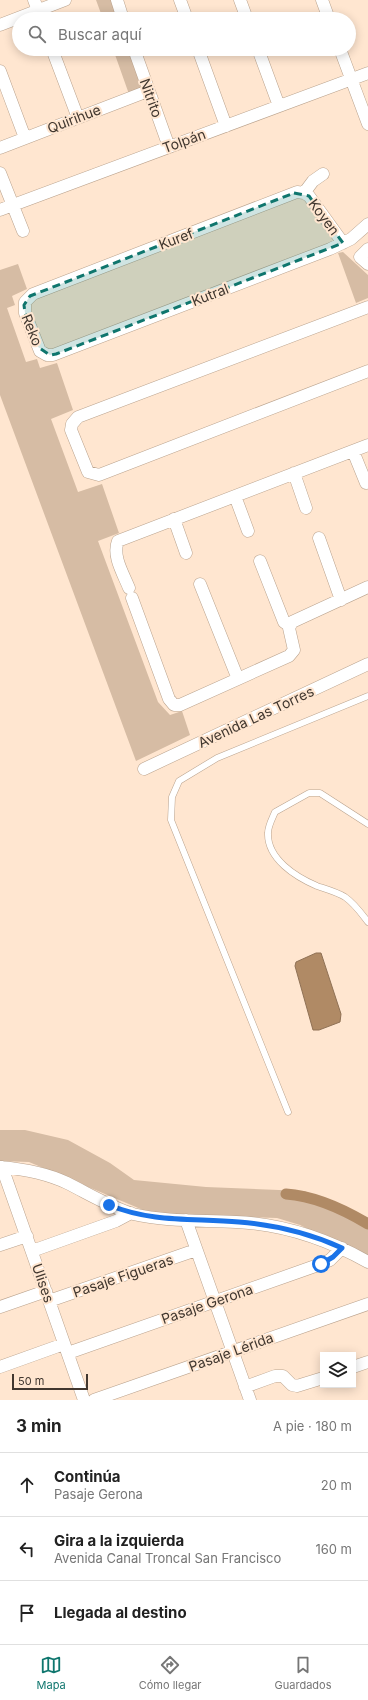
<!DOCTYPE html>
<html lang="es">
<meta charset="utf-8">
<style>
:root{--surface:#fff;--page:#f6f6f6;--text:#222;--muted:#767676;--line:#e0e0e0;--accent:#0f766e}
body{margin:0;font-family:Inter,sans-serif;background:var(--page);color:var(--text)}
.controls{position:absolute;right:12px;bottom:12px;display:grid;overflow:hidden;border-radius:0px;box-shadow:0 2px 10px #0003}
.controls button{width:36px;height:36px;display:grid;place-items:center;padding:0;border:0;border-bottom:1px solid var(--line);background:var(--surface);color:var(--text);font:20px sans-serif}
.scale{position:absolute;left:12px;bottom:10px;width:76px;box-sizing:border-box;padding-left:4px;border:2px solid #41372f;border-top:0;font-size:11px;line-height:14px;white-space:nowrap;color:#41372f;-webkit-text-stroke:3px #ffe6d0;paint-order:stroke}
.stop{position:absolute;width:12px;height:12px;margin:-9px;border:3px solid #1a73e8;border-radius:50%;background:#fff}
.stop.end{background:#1a73e8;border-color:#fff;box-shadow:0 1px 4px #0008}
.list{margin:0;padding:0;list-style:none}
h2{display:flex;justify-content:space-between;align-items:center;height:52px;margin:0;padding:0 16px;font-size:17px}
h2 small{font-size:13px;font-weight:400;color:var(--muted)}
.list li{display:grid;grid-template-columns:26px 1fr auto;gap:12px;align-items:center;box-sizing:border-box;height:64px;padding:0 16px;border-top:1px solid var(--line)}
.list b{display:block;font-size:15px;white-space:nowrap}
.list p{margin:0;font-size:13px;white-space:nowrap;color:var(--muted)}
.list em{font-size:13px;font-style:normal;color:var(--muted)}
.icon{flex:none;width:22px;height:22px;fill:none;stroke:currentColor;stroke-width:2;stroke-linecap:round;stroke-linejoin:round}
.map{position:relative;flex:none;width:368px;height:1400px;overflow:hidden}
.search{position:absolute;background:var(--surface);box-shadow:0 2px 10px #0003;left:12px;right:12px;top:12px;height:44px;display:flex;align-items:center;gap:10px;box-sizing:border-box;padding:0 14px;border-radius:22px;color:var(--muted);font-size:15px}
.sheet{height:244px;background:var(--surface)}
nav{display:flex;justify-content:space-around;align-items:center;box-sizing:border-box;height:56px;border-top:1px solid var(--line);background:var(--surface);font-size:11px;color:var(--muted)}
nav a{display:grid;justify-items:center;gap:2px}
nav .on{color:var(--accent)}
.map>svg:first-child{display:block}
.green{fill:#d6bca4}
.water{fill:#b08a65;stroke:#8f7155}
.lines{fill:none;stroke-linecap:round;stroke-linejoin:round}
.canal{stroke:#b08a65;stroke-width:11}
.lane-casing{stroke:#baa38e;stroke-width:7}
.street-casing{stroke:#baa38e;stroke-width:13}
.lane{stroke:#fff;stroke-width:6}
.street{stroke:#fff;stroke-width:12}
.route{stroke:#1a73e8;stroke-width:5}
.marked{fill:#0f766e;fill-opacity:0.2;stroke:#0f766e;stroke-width:3;stroke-dasharray:8 5;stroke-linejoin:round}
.labels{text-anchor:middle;stroke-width:4;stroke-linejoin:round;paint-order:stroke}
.street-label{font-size:14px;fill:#41372f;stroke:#ffe6d0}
</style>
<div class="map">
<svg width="368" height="1400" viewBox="0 0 368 1400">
<rect width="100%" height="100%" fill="#ffe6d0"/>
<!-- green -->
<path class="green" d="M96,0h24l7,19h-24z
M113,49h25l6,43 -14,5z
M343,252l25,23v23l-12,5 -18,-50z
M18,264l9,25 -15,7 3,9 -8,3 19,54 11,-3 3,9 17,-5 16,47 -22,9 27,73 24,-8 17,49 -21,8 60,161 12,13 12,-4 8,24 -54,26 -136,-366v-125z
M0,1130h25l43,10 42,23 24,17 72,7 98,4 41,15 23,12v42l-68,-35 -23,-7 -110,-4 -24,-4 -114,-48 -29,-1z"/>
<!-- water -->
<path class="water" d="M316,953h5l20,61 -1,8 -21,8h-6l-18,-64 1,-4z"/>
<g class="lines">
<!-- canal -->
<path class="canal" d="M286,1194c29,2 57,15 82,30"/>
<!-- lane casing -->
<g class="lane-casing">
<path id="lane" d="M368,824l-48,-31h-11l-34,19c-3,7 -7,14 -7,21 -1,26 28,44 49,53 9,3 20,6 28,11 10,7 16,16 23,25
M288,1112l-117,-292 1,-23 7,-16 38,-23 151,-62"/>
</g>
<!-- street casing -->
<g class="street-casing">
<path id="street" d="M34,0l7,19
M117,0l6,19
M180,0l7,19
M240,0l7,19
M322,0l7,19
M0,25l65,-25
M52,49l26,69
M134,49l35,98
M198,49l28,77
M258,49l21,57
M340,49l28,75
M0,71l25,67
M0,148l148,-57
M0,173l23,58
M304,193l9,-12 10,-7
M0,210l368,-137
M343,243l-34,-47 -5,-3 -7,-1 -264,102 -8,8v11l15,38 7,4h6l277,-106 21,-10 17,-15
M368,249l-8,8 8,7
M368,307l-290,110 -6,7 -1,6 17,42 11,3 269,-104
M353,451l13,32
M294,473l12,35
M235,496l13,35
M174,519l12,34
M319,538l22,62
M260,561l24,61 6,4
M200,584l38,95
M129,588c-6,-15 -17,-32 -11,-47l250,-96
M132,598l37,101 5,6h6l109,-49 5,-6 -5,-22 3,-6 76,-35
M144,769l224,-105
M0,1167c23,2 46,6 67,16 22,11 43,24 66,31 34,8 69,6 103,8 48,2 91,17 132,40
M2,1167l82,233
M186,1220l64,180
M0,1245l27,-9
M32,1251l84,-30 15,-8
M49,1301l147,-51
M0,1307l46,-16
M68,1353l253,-89 9,-4 12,-12
M0,1367l64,-23
M353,1367l15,-5
M245,1387l30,-11h8l9,9 5,1 26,-8
M94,1400l274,-96"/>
</g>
<!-- lane -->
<use href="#lane" class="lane"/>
<!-- street -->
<use href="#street" class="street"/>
</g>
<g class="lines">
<!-- route -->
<path class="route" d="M109,1205c44,18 84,13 130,17 36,3 70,11 103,26l-9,9 -12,7"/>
</g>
<!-- marked area -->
<path class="marked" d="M294,193l15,3 34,47 -287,111 -6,1 -12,-8 -13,-34 -1,-8 6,-9z"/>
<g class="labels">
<!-- street labels -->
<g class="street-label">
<text transform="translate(151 98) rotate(70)" y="5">Nitrito</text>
<text transform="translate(74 119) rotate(-21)" y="5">Quirihue</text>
<text transform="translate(184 141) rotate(-20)" y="5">Tolpán</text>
<text transform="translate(324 217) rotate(53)" y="5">Koyen</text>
<text transform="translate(176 239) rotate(-21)" y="5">Kuref</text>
<text transform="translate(210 295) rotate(-21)" y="5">Kutral</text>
<text transform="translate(32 330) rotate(68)" y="5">Reko</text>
<text transform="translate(256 717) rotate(-25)" y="5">Avenida Las Torres</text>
<text transform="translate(123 1276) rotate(-19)" y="5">Pasaje Figueras</text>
<text transform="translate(43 1283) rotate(71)" y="5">Ulises</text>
<text transform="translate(207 1304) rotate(-19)" y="5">Pasaje Gerona</text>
<text transform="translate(231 1352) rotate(-20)" y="5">Pasaje Lérida</text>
</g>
</g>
</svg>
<div class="controls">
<button><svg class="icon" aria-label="layers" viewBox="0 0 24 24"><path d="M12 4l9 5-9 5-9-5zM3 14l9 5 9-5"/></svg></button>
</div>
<div class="scale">50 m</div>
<div class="stop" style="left:321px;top:1264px"></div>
<div class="stop end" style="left:109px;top:1205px"></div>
<div class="search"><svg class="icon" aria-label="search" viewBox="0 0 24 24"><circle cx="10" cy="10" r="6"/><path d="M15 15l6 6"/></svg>Buscar aquí</div>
</div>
<section class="sheet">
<h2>3 min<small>A pie · 180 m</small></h2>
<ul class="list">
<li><svg class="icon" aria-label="ahead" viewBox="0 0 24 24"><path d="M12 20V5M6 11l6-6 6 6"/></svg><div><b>Continúa</b><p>Pasaje Gerona</p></div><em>20 m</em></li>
<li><svg class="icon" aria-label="left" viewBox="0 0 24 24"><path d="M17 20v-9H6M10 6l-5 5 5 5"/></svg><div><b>Gira a la izquierda</b><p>Avenida Canal Troncal San Francisco</p></div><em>160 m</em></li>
<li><svg class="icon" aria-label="arrive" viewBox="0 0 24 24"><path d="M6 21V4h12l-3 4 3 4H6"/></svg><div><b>Llegada al destino</b></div></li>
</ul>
</section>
<nav>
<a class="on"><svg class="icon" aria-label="map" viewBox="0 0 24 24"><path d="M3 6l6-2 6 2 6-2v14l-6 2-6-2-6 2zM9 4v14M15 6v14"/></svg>Mapa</a>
<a><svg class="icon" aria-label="directions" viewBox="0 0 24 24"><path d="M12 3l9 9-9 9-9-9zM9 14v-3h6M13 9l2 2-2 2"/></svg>Cómo llegar</a>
<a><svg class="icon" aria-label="saved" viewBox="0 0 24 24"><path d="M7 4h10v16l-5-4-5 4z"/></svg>Guardados</a>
</nav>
